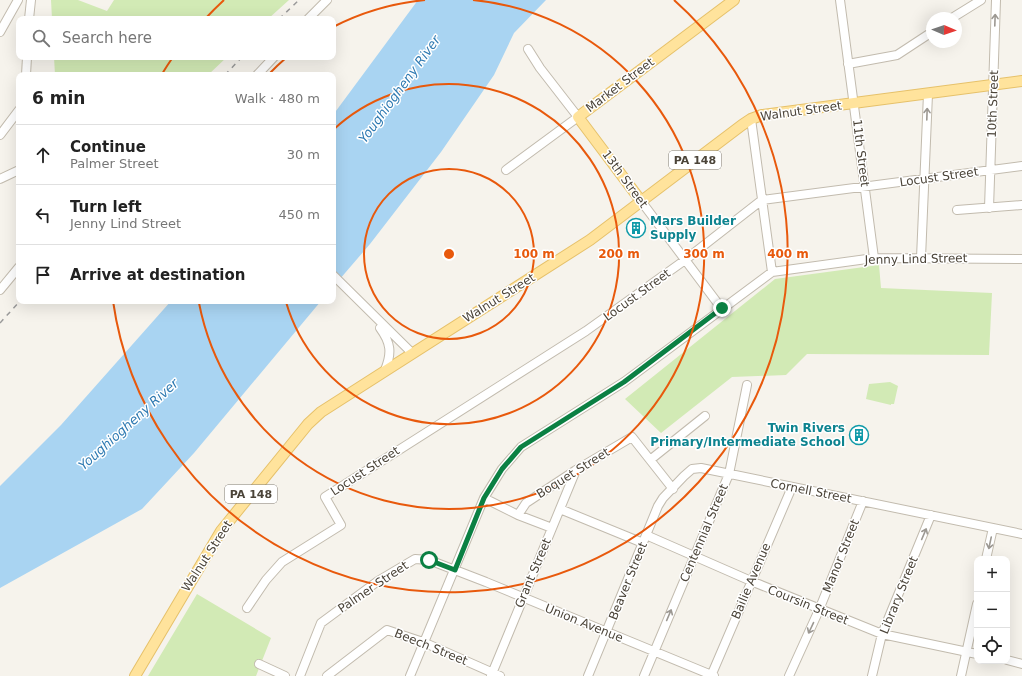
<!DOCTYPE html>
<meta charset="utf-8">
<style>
:root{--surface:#fff;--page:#f2f2f2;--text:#222;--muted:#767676;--line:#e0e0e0}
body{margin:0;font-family:"DejaVu Sans",sans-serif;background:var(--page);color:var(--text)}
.controls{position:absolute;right:12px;bottom:12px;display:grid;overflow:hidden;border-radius:8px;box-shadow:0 4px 16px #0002}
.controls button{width:36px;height:36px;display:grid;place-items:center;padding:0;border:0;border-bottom:1px solid var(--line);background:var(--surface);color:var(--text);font:20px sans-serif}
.compass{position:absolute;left:926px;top:12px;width:36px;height:36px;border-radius:50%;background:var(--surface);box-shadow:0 4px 16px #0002;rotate:92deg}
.stop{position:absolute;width:12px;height:12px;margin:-9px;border:3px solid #0b8043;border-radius:50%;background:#fff}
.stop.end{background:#0b8043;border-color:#fff;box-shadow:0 1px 4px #0008}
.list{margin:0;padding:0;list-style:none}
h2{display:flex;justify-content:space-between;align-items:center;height:52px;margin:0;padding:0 16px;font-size:17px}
h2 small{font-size:13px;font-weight:400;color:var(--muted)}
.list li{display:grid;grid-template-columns:26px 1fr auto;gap:12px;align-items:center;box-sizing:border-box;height:60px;padding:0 16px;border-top:1px solid var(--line)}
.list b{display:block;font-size:15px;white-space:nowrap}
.list p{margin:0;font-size:13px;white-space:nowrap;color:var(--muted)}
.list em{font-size:13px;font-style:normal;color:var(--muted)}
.icon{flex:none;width:22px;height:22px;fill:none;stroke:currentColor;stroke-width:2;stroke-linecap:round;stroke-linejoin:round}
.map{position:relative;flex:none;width:1022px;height:676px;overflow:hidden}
.search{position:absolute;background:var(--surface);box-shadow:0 4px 16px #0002;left:16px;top:16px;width:320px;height:44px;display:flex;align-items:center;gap:10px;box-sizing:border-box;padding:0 14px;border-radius:8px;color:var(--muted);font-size:15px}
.panel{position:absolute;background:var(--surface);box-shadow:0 4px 16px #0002;left:16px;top:72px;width:320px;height:232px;border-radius:8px}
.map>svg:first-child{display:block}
.green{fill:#d2eab5}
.water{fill:#a9d4f2}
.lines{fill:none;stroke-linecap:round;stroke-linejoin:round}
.minor-casing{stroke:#c2bbae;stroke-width:10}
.major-casing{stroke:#e6c16a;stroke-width:12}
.minor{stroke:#fff;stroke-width:8}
.major{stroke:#ffe39c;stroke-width:10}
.rail{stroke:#9a9a9a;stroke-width:1.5;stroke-dasharray:5 5;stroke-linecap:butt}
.oneway{stroke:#9c9892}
.route{stroke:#0b8043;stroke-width:5}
.ring{fill:none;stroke:#e8590c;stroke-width:2}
.labels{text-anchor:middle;stroke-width:3;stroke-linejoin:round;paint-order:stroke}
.shield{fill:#fff;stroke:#817c74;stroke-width:1}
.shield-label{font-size:11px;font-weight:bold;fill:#4b4439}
.street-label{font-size:12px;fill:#4b4439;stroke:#fff}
.culture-label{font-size:12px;font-weight:bold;fill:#0d838f;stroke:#fff;text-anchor:start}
.water-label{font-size:13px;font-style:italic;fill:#2e7ab2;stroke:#fff}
.centre{fill:#e8590c;stroke:#fff;stroke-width:2}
.ring-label{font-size:12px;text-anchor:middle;font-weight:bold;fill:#e8590c;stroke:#fff;stroke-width:3;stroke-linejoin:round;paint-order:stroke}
</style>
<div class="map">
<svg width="1022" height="676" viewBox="0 0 1022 676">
<rect width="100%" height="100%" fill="#f6f3ec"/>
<!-- green -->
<path class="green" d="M51,0h27l29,11 7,-11h175l-21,19h-216z
M54,57h173l-19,18h-153z
M879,265l2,23 111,5 -3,62 -182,-1 -21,21 -54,2 -71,56 -36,-34 150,-120z
M890,382l8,4 -4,18h-3v1l-25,-6 3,-15z
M197,594l74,44 -15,38h-108z"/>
<!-- water -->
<path class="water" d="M418,0h128l-32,33 -20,42 -53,77 -71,92 -37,43v-172z
M171,301h150l-127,152 -52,56 -142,79v-102l61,-61z"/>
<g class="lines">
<!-- minor casing -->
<g class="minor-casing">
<path id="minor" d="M840,0l34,258
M952,18l29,-18
M29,19l2,-19
M308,19l19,-19
M0,32l18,-32
M848,64l49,-9 35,-23
M26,75l1,-18
M257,75l17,-18
M751,119l21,153
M0,135l19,-25
M506,170l72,-53 -38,-49 -12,-19
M0,179l19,-9
M641,201l81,108
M989,208l7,-208
M957,210l65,-5
M921,258l7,-164
M333,275l79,78
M0,290l19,-23
M380,328c11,15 12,25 5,42
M650,460l55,-44
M484,498l34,17 34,13
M560,509l83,34
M518,515l8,-12 50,-33 56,-33 41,52
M646,535l105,46 131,53 95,20
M986,559l7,-31
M247,608l19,-28 16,-18 59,-37 -16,-28 261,-166 99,-71 77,-60 260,-34
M1007,660l15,4
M259,664l26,12
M300,676l21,-53 57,-42 37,-22 14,1 57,22 228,94
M327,676l60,-46 36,12 77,34
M410,676l74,-178 18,-29 19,-22 103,-65 148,-110 102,-14 148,1
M491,676l85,-206
M588,676l70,-170 5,-8 21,-22 8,-7 9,-1 321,66
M644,676l85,-202 18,-89
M711,676l81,-189
M789,676l30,-66 44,-109
M872,676l10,-42 49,-119
M961,676l16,-72"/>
</g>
<!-- major casing -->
<g class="major-casing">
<path id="major" d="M641,201l-63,-84 156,-117
M135,676l86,-145 87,-107 13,-12 269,-172 152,-115 9,-6 11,-4 260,-34"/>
</g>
<!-- minor -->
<use href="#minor" class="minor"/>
<!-- major -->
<use href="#major" class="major"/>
<!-- rail -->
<path class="rail" d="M279,19l20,-19
M225,75l17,-18
M0,323l20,-22"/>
</g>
<!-- one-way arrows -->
<defs><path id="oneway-shaft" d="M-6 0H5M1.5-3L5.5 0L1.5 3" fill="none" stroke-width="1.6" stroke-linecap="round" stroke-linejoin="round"/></defs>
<g class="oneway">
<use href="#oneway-shaft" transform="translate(995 20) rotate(-88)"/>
<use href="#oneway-shaft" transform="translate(927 114) rotate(-88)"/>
<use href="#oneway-shaft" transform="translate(924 534) rotate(-67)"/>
<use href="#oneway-shaft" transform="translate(990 543) rotate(102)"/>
<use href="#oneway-shaft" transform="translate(669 615) rotate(-67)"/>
<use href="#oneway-shaft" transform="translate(811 628) rotate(115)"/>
</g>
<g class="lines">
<!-- route -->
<path class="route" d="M429,560l26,10 29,-72 18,-29 19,-22 103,-65 98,-74"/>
</g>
<!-- distance rings -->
<g class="ring">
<circle cx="449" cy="254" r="85"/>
<path d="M333 130A170 170 0 1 1 286 302"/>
<path d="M269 74A255 255 0 0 1 287 57M333 27A255 255 0 0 1 425 0M473 0A255 255 0 1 1 199 303"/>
<path d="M162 74A339 339 0 0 1 173 57M205 19A339 339 0 0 1 224 0M674 0A339 339 0 1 1 113 301"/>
</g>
<!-- icons -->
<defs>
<g id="building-ring" transform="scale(1)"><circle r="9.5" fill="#fff" stroke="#0f9aa8" stroke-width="1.5"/><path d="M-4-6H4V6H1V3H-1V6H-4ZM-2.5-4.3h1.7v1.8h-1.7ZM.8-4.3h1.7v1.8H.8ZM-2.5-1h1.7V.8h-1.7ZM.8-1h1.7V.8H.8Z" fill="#0f9aa8"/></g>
</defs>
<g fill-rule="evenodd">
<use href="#building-ring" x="636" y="228"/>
<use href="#building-ring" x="859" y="435"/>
</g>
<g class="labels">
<!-- shield labels -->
<g class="shield">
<rect x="669" y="151" width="52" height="18" rx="3"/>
<rect x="225" y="485" width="52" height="18" rx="3"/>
</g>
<g class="shield-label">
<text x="695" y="164">PA 148</text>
<text x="251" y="498">PA 148</text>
</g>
<!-- street labels -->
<g class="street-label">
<text transform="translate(620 85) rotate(-37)" y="4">Market Street</text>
<text transform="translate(993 104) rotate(-88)" y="4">10th Street</text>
<text transform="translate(801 111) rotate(-8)" y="4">Walnut Street</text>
<text transform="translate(861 153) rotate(83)" y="4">11th Street</text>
<text transform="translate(939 177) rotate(-8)" y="4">Locust Street</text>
<text transform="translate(625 179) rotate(54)" y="4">13th Street</text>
<text transform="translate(916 259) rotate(-1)" y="4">Jenny Lind Street</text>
<text transform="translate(637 295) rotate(-36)" y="4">Locust Street</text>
<text transform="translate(499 298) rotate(-32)" y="4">Walnut Street</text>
<text transform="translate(365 471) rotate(-33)" y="4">Locust Street</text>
<text transform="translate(573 473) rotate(-32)" y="4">Boquet Street</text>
<text transform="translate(811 491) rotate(11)" y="4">Cornell Street</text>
<text transform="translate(704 533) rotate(-67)" y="4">Centennial Street</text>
<text transform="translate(207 556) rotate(-57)" y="4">Walnut Street</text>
<text transform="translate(841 556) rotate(-68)" y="4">Manor Street</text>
<text transform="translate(533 573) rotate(-67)" y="4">Grant Street</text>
<text transform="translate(628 581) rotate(-68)" y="4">Beaver Street</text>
<text transform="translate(751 581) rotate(-67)" y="4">Bailie Avenue</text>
<text transform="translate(373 587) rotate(-34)" y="4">Palmer Street</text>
<text transform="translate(899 595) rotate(-68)" y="4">Library Street</text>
<text transform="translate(808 605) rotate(22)" y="4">Coursin Street</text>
<text transform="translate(584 623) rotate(22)" y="4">Union Avenue</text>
<text transform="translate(431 647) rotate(22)" y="4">Beech Street</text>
</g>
<!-- culture labels -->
<g class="culture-label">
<text x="650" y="225">Mars Builder<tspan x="650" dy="14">Supply</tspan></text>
<text x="845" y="432" text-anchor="end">Twin Rivers<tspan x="845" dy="14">Primary/Intermediate School</tspan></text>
</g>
<!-- water labels -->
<g class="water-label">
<text transform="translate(399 89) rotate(-54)" y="5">Youghiogheny River</text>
<text transform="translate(128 424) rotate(-42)" y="5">Youghiogheny River</text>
</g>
</g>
<circle cx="449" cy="254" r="6" class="centre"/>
<g class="ring-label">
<text x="534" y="258">100 m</text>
<text x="619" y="258">200 m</text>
<text x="704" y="258">300 m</text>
<text x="788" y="258">400 m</text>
</g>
</svg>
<div class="controls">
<button>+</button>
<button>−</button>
<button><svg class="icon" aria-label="locate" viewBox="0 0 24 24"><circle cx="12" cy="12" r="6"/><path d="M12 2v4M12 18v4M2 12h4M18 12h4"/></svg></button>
</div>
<svg class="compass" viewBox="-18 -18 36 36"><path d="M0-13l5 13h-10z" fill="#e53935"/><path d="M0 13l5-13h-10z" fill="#767676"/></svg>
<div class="stop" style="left:429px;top:560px"></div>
<div class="stop end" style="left:722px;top:308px"></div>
<div class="search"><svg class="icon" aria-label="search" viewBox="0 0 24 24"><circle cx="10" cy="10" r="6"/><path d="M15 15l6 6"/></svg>Search here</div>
<section class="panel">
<h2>6 min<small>Walk · 480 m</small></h2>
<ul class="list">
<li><svg class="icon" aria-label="ahead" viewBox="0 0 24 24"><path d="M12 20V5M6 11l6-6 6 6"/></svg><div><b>Continue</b><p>Palmer Street</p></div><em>30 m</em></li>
<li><svg class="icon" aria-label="left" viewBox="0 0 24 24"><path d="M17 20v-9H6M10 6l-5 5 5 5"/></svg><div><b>Turn left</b><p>Jenny Lind Street</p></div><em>450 m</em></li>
<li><svg class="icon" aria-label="arrive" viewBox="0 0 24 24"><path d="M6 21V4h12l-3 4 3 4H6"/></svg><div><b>Arrive at destination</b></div></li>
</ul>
</section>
</div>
